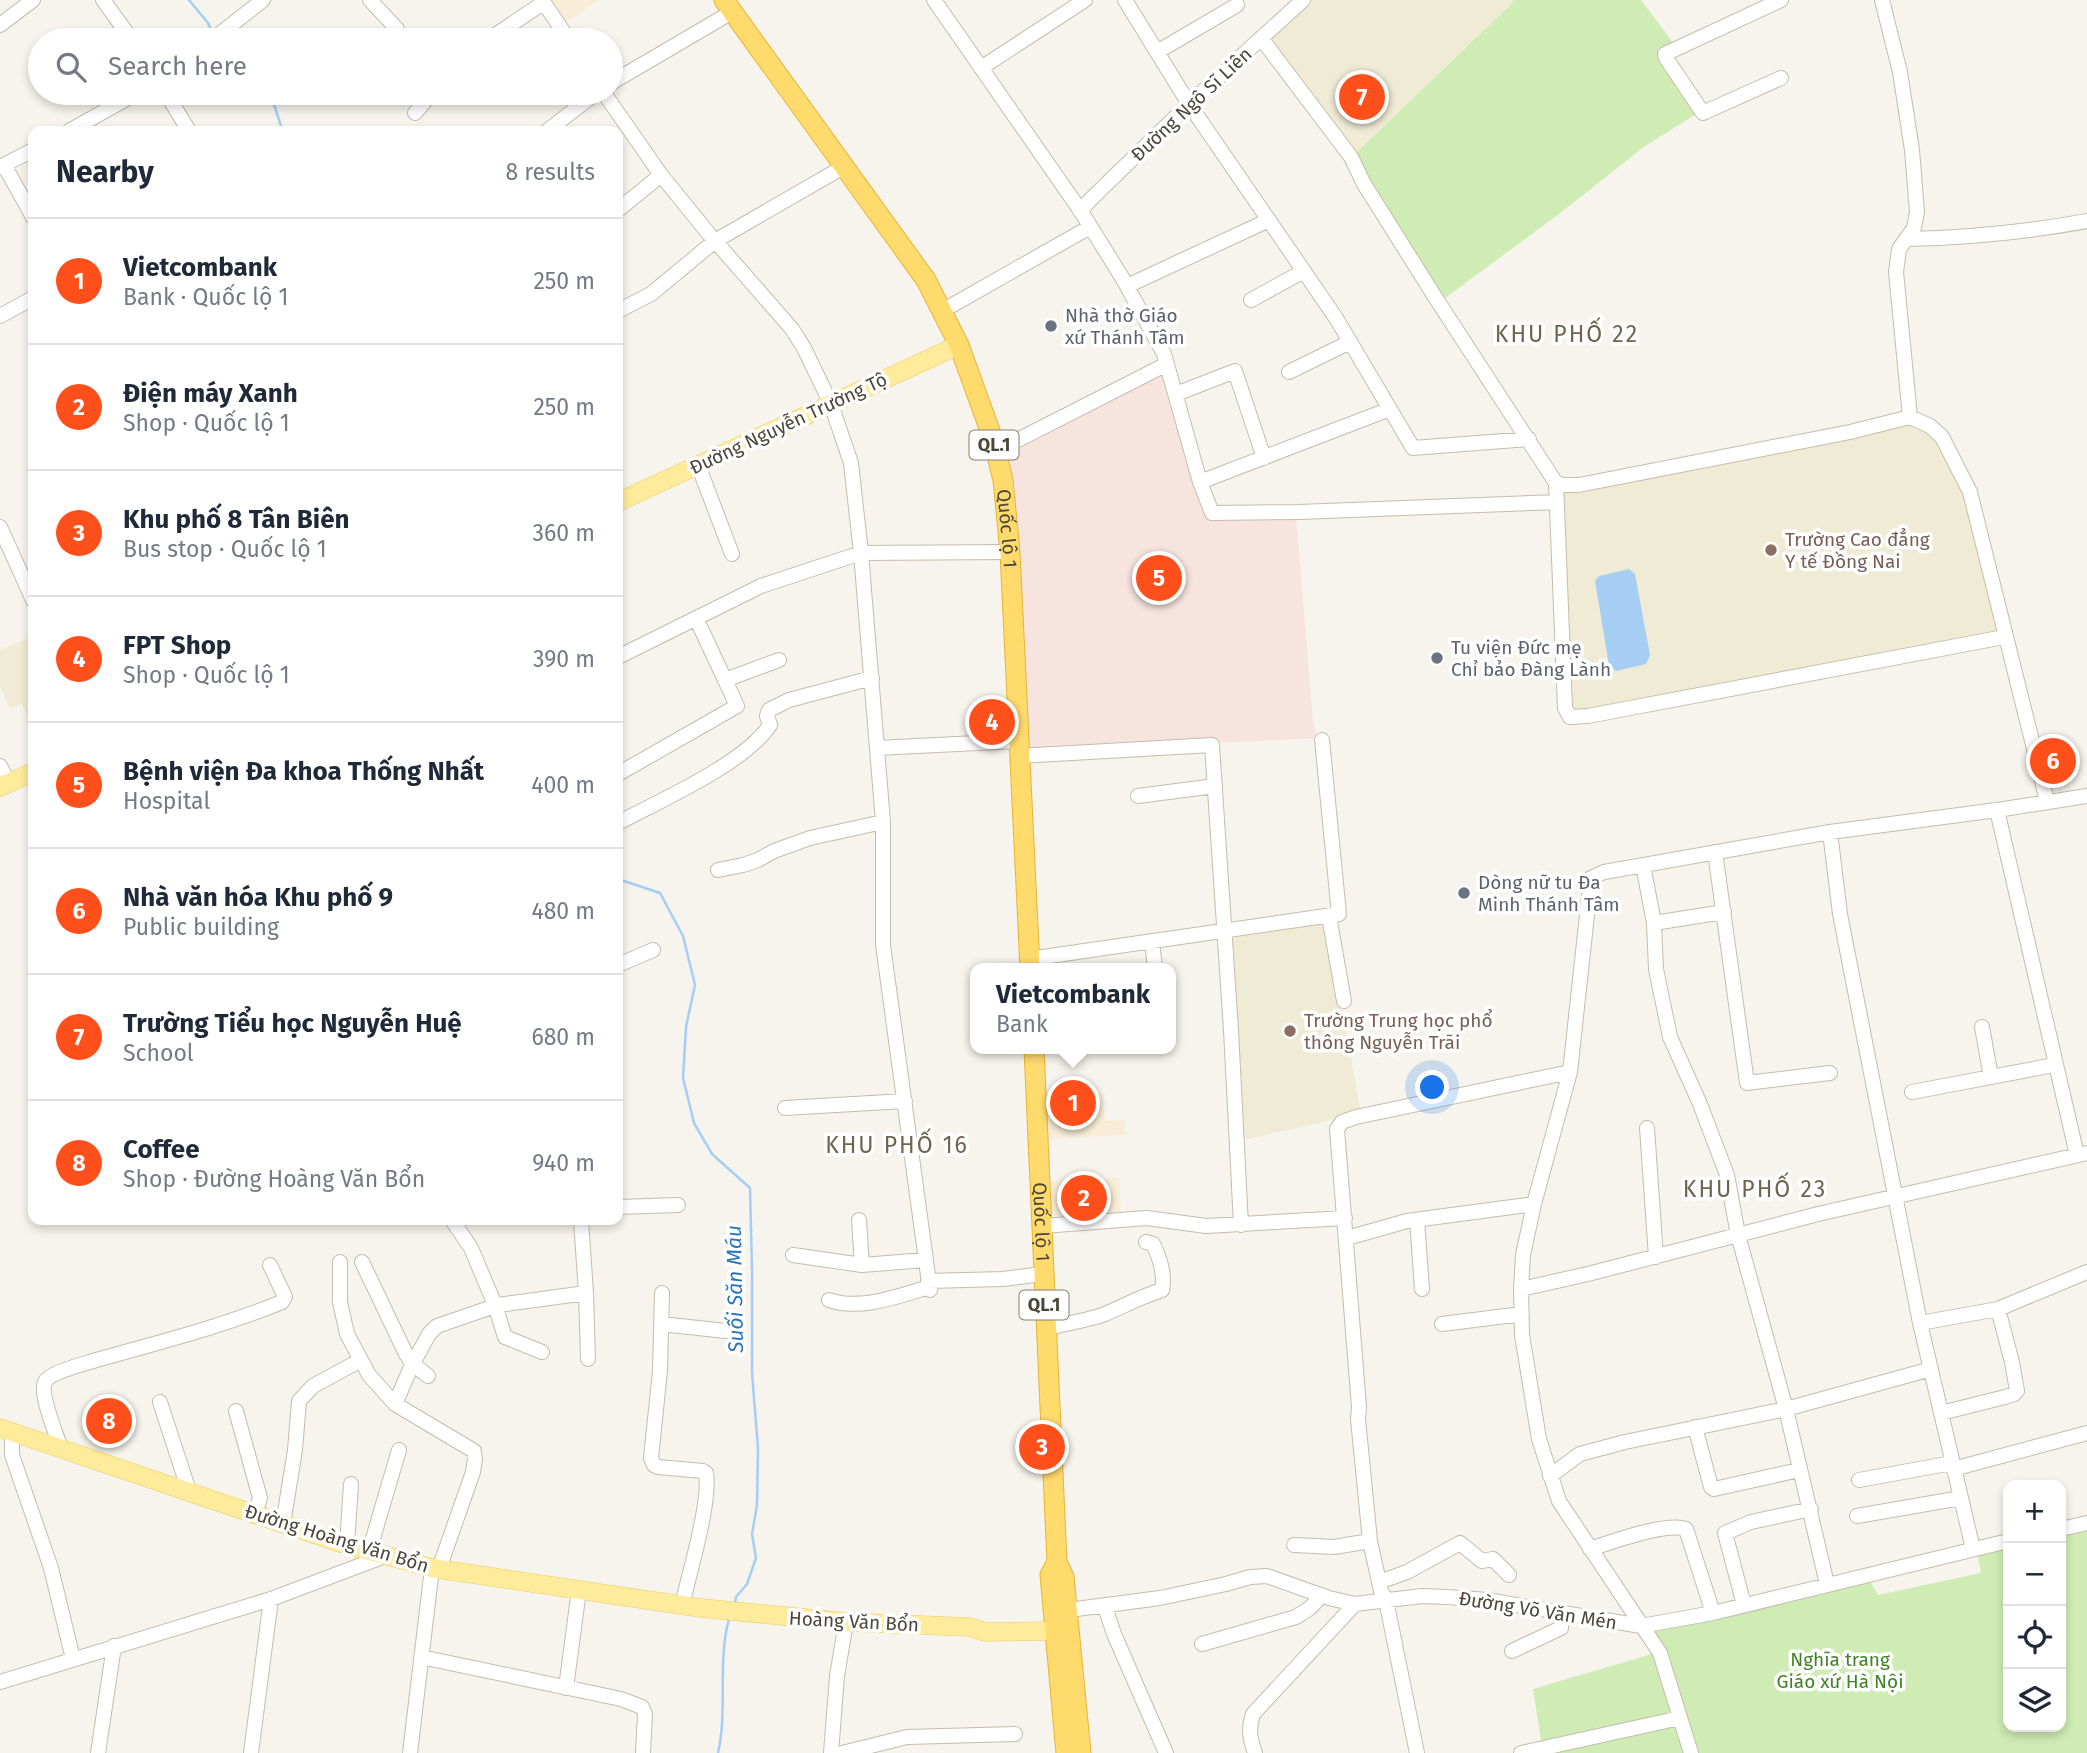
<!DOCTYPE html>
<meta charset="utf-8">
<style>
:root{--surface:#fff;--page:#f6f6f7;--text:#1f2937;--muted:#747a83;--line:#e0e1e3;--accent:#ff4f1a}
body{margin:0;font-family:"Fira Sans",sans-serif;background:var(--page);color:var(--text)}
.controls{position:absolute;right:21px;bottom:21px;display:grid;overflow:hidden;border-radius:14px;box-shadow:0 4px 10px #0003}
.controls button{width:63px;height:63px;display:grid;place-items:center;padding:0;border:0;border-bottom:2px solid var(--line);background:var(--surface);color:var(--text);font:35px sans-serif}
.you{position:absolute;left:1433px;top:1088px;width:24px;height:24px;margin:-18px;border:5px solid #fff;border-radius:50%;background:#1a73e8;box-shadow:0 0 0 10px #1a73e833}
.badge{display:grid;place-items:center;width:46px;height:46px;border-radius:50%;background:var(--accent);color:#fff;font-size:23px;font-weight:700}
.pin{position:absolute;translate:-50% -50%;border:4px solid #fff;box-shadow:0 2px 7px #0006}
.popup{position:absolute;left:970px;top:963px;width:206px;height:91px;box-sizing:border-box;display:grid;place-content:center;border-radius:14px;background:var(--surface);filter:drop-shadow(0 2px 5px #0005);font-size:23px;white-space:nowrap;color:var(--muted)}
.popup b{font-size:26px;color:var(--text)}
.popup::after{content:'';position:absolute;left:50%;top:100%;margin-left:-14px;border:14px solid transparent;border-top-color:var(--surface)}
.list{margin:0;padding:0;list-style:none}
h2{display:flex;justify-content:space-between;align-items:center;height:91px;margin:0;padding:0 28px;font-size:30px}
h2 small{font-size:23px;font-weight:400;color:var(--muted)}
.list li{display:grid;grid-template-columns:46px 1fr auto;gap:21px;align-items:center;box-sizing:border-box;height:126px;padding:0 28px;border-top:2px solid var(--line)}
.list b{display:block;font-size:26px;white-space:nowrap}
.list p{margin:0;font-size:23px;white-space:nowrap;color:var(--muted)}
.list em{font-size:23px;font-style:normal;color:var(--muted)}
.icon{flex:none;width:38px;height:38px;fill:none;stroke:currentColor;stroke-width:2;stroke-linecap:round;stroke-linejoin:round}
.map{position:relative;flex:none;width:2087px;height:1753px;overflow:hidden}
.search{position:absolute;background:var(--surface);box-shadow:0 4px 10px #0003;left:28px;top:28px;width:595px;height:77px;display:flex;align-items:center;gap:18px;box-sizing:border-box;padding:0 24px;border-radius:38px;color:var(--muted);font-size:26px}
.panel{position:absolute;background:var(--surface);box-shadow:0 4px 10px #0003;left:28px;top:126px;width:595px;height:1099px;border-radius:14px}
.map>svg:first-child{display:block}
.commercial{fill:#f8edd7}
.education{fill:#f0ebd5}
.medical{fill:#f7e4df}
.green{fill:#ceecb3}
.water{fill:#a6cef5}
.lines{fill:none;stroke-linecap:round;stroke-linejoin:round}
.stream{stroke:#a6cef5;stroke-width:2.5}
.minor-casing{stroke:#c3bdad;stroke-width:16}
.major-casing{stroke:#ebce65;stroke-width:19}
.highway-casing{stroke:#e7b435;stroke-width:21}
.minor{stroke:#fff;stroke-width:14}
.major{stroke:#ffeb9c;stroke-width:18}
.highway{stroke:#ffdb6e;stroke-width:19}
.worship-dot{fill:#6b7280;stroke:#fff;stroke-width:2.5}
.education-dot{fill:#8d6e63;stroke:#fff;stroke-width:2.5}
.labels{text-anchor:middle;stroke-width:7;stroke-linejoin:round;paint-order:stroke}
.shield{fill:#fff;stroke:#827e74;stroke-width:2}
.shield-label{font-size:18px;font-weight:bold;fill:#4c4638}
.street-label{font-size:19px;fill:#4c4638;stroke:#fff}
.worship-label{font-size:19px;fill:#5b616d;stroke:#fff;text-anchor:start}
.education-label{font-size:19px;fill:#785e54;stroke:#fff;text-anchor:start}
.park-label{font-size:19px;fill:#428326;stroke:#fff}
.water-label{font-size:21px;font-style:italic;fill:#2974c0;stroke:#fff}
.quarter-label{font-size:23px;letter-spacing:2px;fill:#6f654f;stroke:#fff}
</style>
<div class="map">
<svg width="2087" height="1753" viewBox="0 0 2087 1753">
<rect width="100%" height="100%" fill="#f6f4ec"/>
<!-- commercial -->
<path class="commercial" d="M546,0h53l-36,25z
M1011,708l2,30 -39,2 -2,-29z
M1103,1093l2,28 19,-1 1,15 -81,4 -3,-42z
M1119,1178l2,35 -73,3 -2,-35z"/>
<!-- education -->
<path class="education" d="M1309,0h203l1,1 -159,154 -88,-116z
M1910,421l29,18 28,55 33,140 -428,80 -9,-225z
M33,636v92l-11,-24 -12,5 -10,-23v-36z
M1326,920l35,193 -121,28 -12,-208z"/>
<!-- medical -->
<path class="medical" d="M1165,369l45,146 86,1 17,206 5,16 -293,14 -24,-300z"/>
<!-- green -->
<path class="green" d="M1512,0h129l33,44 -8,4 32,65 -53,33 -86,68 -118,87 -87,-146 159,-153z
M2087,1526v227h-544l-10,-64 129,-38 -15,-23 221,-50 10,17 103,-22 -4,-21 31,-7v182h53v-195z"/>
<!-- water -->
<path class="water" d="M1629,569l6,5 15,81 -4,9 -30,7 -7,-6 -14,-84 4,-5z"/>
<g class="lines">
<!-- stream -->
<path class="stream" d="M189,0l19,23 5,11
M243,93l28,2 10,31 7,5
M618,879l42,14 23,43 12,49 -9,42 -3,51 11,45 18,31 38,34 2,81v104l6,75 -1,57 -5,29 4,24 -9,26 -11,13 -1,6
M718,1753c10,-44 -1,-90 11,-134"/>
<!-- minor casing -->
<g class="minor-casing">
<path id="minor" d="M103,0l29,40
M370,0l27,29
M542,0l27,40
M934,0l148,213 41,66 41,75 36,128 12,31 87,-1 258,-10
M1125,0l64,104 147,214 77,130 116,-9
M1882,0l18,72 12,78 5,62 -3,16 -15,21 -3,23 14,145
M0,25l33,-25
M1261,38l90,119 13,27 71,113 121,186 9,225 5,9 18,-1 416,-79
M212,40l51,-40
M488,40l55,-37
M1157,52l80,-47
M981,68l104,-68
M611,83l121,-71
M166,93l23,38
M604,93l57,82 48,59 83,95 12,19 27,56 20,59 10,90 22,269v123l47,345
M1705,112l76,-34
M415,113l17,-20
M1703,113l-37,-55 -1,-4 116,-54
M69,131l68,-38
M547,131l49,-38
M4,165l29,52
M0,167l33,-17
M618,210l43,-35
M1080,211l11,-12 98,-95 114,-104
M1907,239c61,-1 120,-7 180,-18
M1127,286l142,-66
M1251,300l53,-29
M618,311l33,-17 64,-53 130,-75
M942,311l148,-84
M0,316l33,-18
M1289,372l61,-30
M1176,394l59,-23 29,87
M996,451l171,-87
M698,465l34,89
M1200,482l190,-73
M1556,483l8,2h15l271,-53 60,-15 20,9 12,11 28,55 77,309
M0,527l33,73
M696,618l29,62
M618,657l143,-71 100,-33 149,-1
M877,748l142,-7
M1019,756l193,-11 19,285 10,195
M0,766l9,17
M618,774l119,-68 -12,-26 54,-20
M1138,796l77,-10
M1997,810l80,345
M618,823c43,-23 126,-59 152,-98l-3,-9 2,-6 20,-10 83,-22
M1830,832l10,82 80,409 53,226
M1715,852l32,231 83,-10
M1643,865l11,58 2,46 14,68 30,67 27,71 11,60 48,174 41,175
M718,870l25,-5 15,-5 16,-9 36,-13 73,-16
M1329,916l15,85
M1654,923l70,-11
M1152,941l3,27
M1029,959l310,-45 -17,-174
M618,965l35,-15
M1982,1027l9,50
M1912,1092l142,-27
M785,1108l120,-7
M1647,1128l9,129
M618,1207l60,-2
M452,1220l19,28 24,57 10,32 37,15
M581,1220l5,73 2,66
M859,1220l3,45
M1417,1220l5,69
M1043,1226l104,-8 59,8 139,-8
M1347,1238l60,-17 127,-17
M793,1255l69,10 63,-5
M340,1262v40l7,32 22,41 26,29 79,47 1,8 -2,13 -34,97
M362,1262l44,92 7,10 15,12
M928,1281l75,-2 40,-5
M1521,1289l67,-15 230,-60 269,-61
M662,1293l-2,78 -9,87 3,7 4,2 45,4 3,2c5,29 -17,101 -24,132
M829,1300c30,11 70,-4 100,-13
M1920,1323l78,-14 89,-37
M661,1324l65,7
M1442,1324l80,-10
M1045,1328c20,-4 41,-7 60,-14 19,-8 37,-18 57,-24 3,-15 -2,-32 -9,-46l-7,-2
M160,1402l29,89
M395,1404l16,-37 18,-33 8,-8 61,-21 88,-12
M236,1411l24,87 -5,16
M1941,1413l64,-16 9,-3 3,-3 -5,-29 -14,-53
M1695,1427l16,60 3,2 85,-19
M12,1432v23l39,113 22,91
M61,1449c-4,-14 -22,-55 -16,-67 4,-9 38,-18 48,-21 63,-18 128,-34 189,-59l3,-5 -15,-32
M1953,1469l134,-36
M1550,1476l30,-22 45,-12 161,-33 145,-40
M1859,1480l93,-17
M1857,1516l104,-18
M283,1524l12,-74 4,-49 14,-15 48,-26
M2061,1529l26,-6
M347,1545l4,-61
M1294,1545l40,2 36,-6
M1590,1549c22,-7 76,-27 96,-20l27,84
M369,1552l30,-102
M1379,1582l28,-10 53,-29 22,18 11,-2 16,16
M1744,1605l-19,-72 26,-11 60,-13
M1105,1607l9,27 52,119
M1061,1611l99,-13 66,-14 24,-7 17,-1 62,22 26,6 67,-8 25,1 40,3 154,26 72,-13 295,-72
M1202,1644l94,-27 14,-9 12,-13
M1512,1651l49,-23 1,-14
M421,1657l200,42 21,8 3,7 -2,39
M0,1682l271,-83 114,-43
M566,1688l13,-98
M98,1753l16,-107
M251,1753l20,-154
M410,1753l22,-185
M831,1753l6,-77 9,-54
M842,1753l65,-16 108,-3
M1255,1753c-5,-15 -7,-23 -2,-39l102,-110
M1417,1753l-31,-153 -5,-9 -11,-50 -12,-122 1,-12 -22,-278 5,-7 14,-5 214,-45
M1521,1753l159,-35
M1691,1753l-31,-100 -101,-152 -20,-62 -17,-104 -1,-46 2,-34 11,-51 36,-132 21,-194 13,-6 226,-40 167,-22 90,-14"/>
</g>
<!-- major casing -->
<g class="major-casing">
<path id="major" d="M618,502l341,-157
M0,787l33,-15
M0,1428l337,114 95,26 269,40 145,14 124,5 15,5 69,-1"/>
</g>
<!-- highway casing -->
<g class="highway-casing">
<g id="highway">
<path id="s1" d="M724,0l202,280 33,65 34,94 10,41 7,72 20,416"/>
<path id="s2" d="M1034,1049l23,513 7,15 17,176"/>
<path d="M1057,1562l-7,13 16,178"/>
</g>
</g>
<!-- minor -->
<use href="#minor" class="minor"/>
<!-- major -->
<use href="#major" class="major"/>
<!-- highway -->
<use href="#highway" class="highway"/>
</g>
<!-- markers -->
<g class="worship-dot">
<circle cx="1051" cy="326" r="7"/>
<circle cx="1437" cy="658" r="7"/>
<circle cx="1464" cy="893" r="7"/>
</g>
<g class="education-dot">
<circle cx="1771" cy="550" r="7"/>
<circle cx="1290" cy="1031" r="7"/>
</g>
<g class="labels">
<!-- shield labels -->
<g class="shield">
<rect x="969.5" y="430.5" width="49" height="29" rx="5"/>
<rect x="1019.5" y="1290.5" width="49" height="29" rx="5"/>
</g>
<g class="shield-label">
<text x="994" y="451">QL.1</text>
<text x="1044" y="1311">QL.1</text>
</g>
<!-- street labels -->
<g class="street-label">
<text transform="translate(1191 104) rotate(-43)" y="7">Đường Ngô Sĩ Liên</text>
<text transform="translate(788 423) rotate(-25)" y="7">Đường Nguyễn Trường Tộ</text>
<text dy="7" stroke="none"><textPath href="#s1" startOffset="609">Quốc lộ 1</textPath></text>
<text dy="7" stroke="none"><textPath href="#s2" startOffset="173">Quốc lộ 1</textPath></text>
<text transform="translate(337 1538) rotate(17)" y="7">Đường Hoàng Văn Bổn</text>
<text transform="translate(1538 1610) rotate(9)" y="7">Đường Võ Văn Mén</text>
<text transform="translate(854 1621) rotate(3)" y="7">Hoàng Văn Bổn</text>
</g>
<!-- worship labels -->
<g class="worship-label">
<text x="1065" y="322">Nhà thờ Giáo<tspan x="1065" dy="22">xứ Thánh Tâm</tspan></text>
<text x="1451" y="654">Tu viện Đức mẹ<tspan x="1451" dy="22">Chỉ bảo Đàng Lành</tspan></text>
<text x="1478" y="889">Dòng nữ tu Đa<tspan x="1478" dy="22">Minh Thánh Tâm</tspan></text>
</g>
<!-- education labels -->
<g class="education-label">
<text x="1785" y="546">Trường Cao đẳng<tspan x="1785" dy="22">Y tế Đồng Nai</tspan></text>
<text x="1304" y="1027">Trường Trung học phổ<tspan x="1304" dy="22">thông Nguyễn Trãi</tspan></text>
</g>
<!-- park labels -->
<g class="park-label">
<text x="1840" y="1666">Nghĩa trang<tspan x="1840" dy="22">Giáo xứ Hà Nội</tspan></text>
</g>
<!-- water labels -->
<g class="water-label">
<text transform="translate(735 1289) rotate(-91)" y="7">Suối Săn Máu</text>
</g>
<!-- quarter labels -->
<g class="quarter-label">
<text x="1567" y="342">KHU PHỐ 22</text>
<text x="897" y="1153">KHU PHỐ 16</text>
<text x="1755" y="1197">KHU PHỐ 23</text>
</g>
</g>
</svg>
<div class="controls">
<button>+</button>
<button>−</button>
<button><svg class="icon" aria-label="locate" viewBox="0 0 24 24"><circle cx="12" cy="12" r="6"/><path d="M12 2v4M12 18v4M2 12h4M18 12h4"/></svg></button>
<button><svg class="icon" aria-label="layers" viewBox="0 0 24 24"><path d="M12 4l9 5-9 5-9-5zM3 14l9 5 9-5"/></svg></button>
</div>
<div class="you"></div>
<div class="pin badge" style="left:1073px;top:1103px">1</div>
<div class="popup"><b>Vietcombank</b>Bank</div>
<div class="pin badge" style="left:1084px;top:1198px">2</div>
<div class="pin badge" style="left:1042px;top:1447px">3</div>
<div class="pin badge" style="left:992px;top:722px">4</div>
<div class="pin badge" style="left:1159px;top:578px">5</div>
<div class="pin badge" style="left:2053px;top:761px">6</div>
<div class="pin badge" style="left:1362px;top:97px">7</div>
<div class="pin badge" style="left:109px;top:1421px">8</div>
<div class="search"><svg class="icon" aria-label="search" viewBox="0 0 24 24"><circle cx="10" cy="10" r="6"/><path d="M15 15l6 6"/></svg>Search here</div>
<section class="panel">
<h2>Nearby<small>8 results</small></h2>
<ul class="list">
<li><span class="badge">1</span><div><b>Vietcombank</b><p>Bank · Quốc lộ 1</p></div><em>250 m</em></li>
<li><span class="badge">2</span><div><b>Điện máy Xanh</b><p>Shop · Quốc lộ 1</p></div><em>250 m</em></li>
<li><span class="badge">3</span><div><b>Khu phố 8 Tân Biên</b><p>Bus stop · Quốc lộ 1</p></div><em>360 m</em></li>
<li><span class="badge">4</span><div><b>FPT Shop</b><p>Shop · Quốc lộ 1</p></div><em>390 m</em></li>
<li><span class="badge">5</span><div><b>Bệnh viện Đa khoa Thống Nhất</b><p>Hospital</p></div><em>400 m</em></li>
<li><span class="badge">6</span><div><b>Nhà văn hóa Khu phố 9</b><p>Public building</p></div><em>480 m</em></li>
<li><span class="badge">7</span><div><b>Trường Tiểu học Nguyễn Huệ</b><p>School</p></div><em>680 m</em></li>
<li><span class="badge">8</span><div><b>Coffee</b><p>Shop · Đường Hoàng Văn Bổn</p></div><em>940 m</em></li>
</ul>
</section>
</div>
